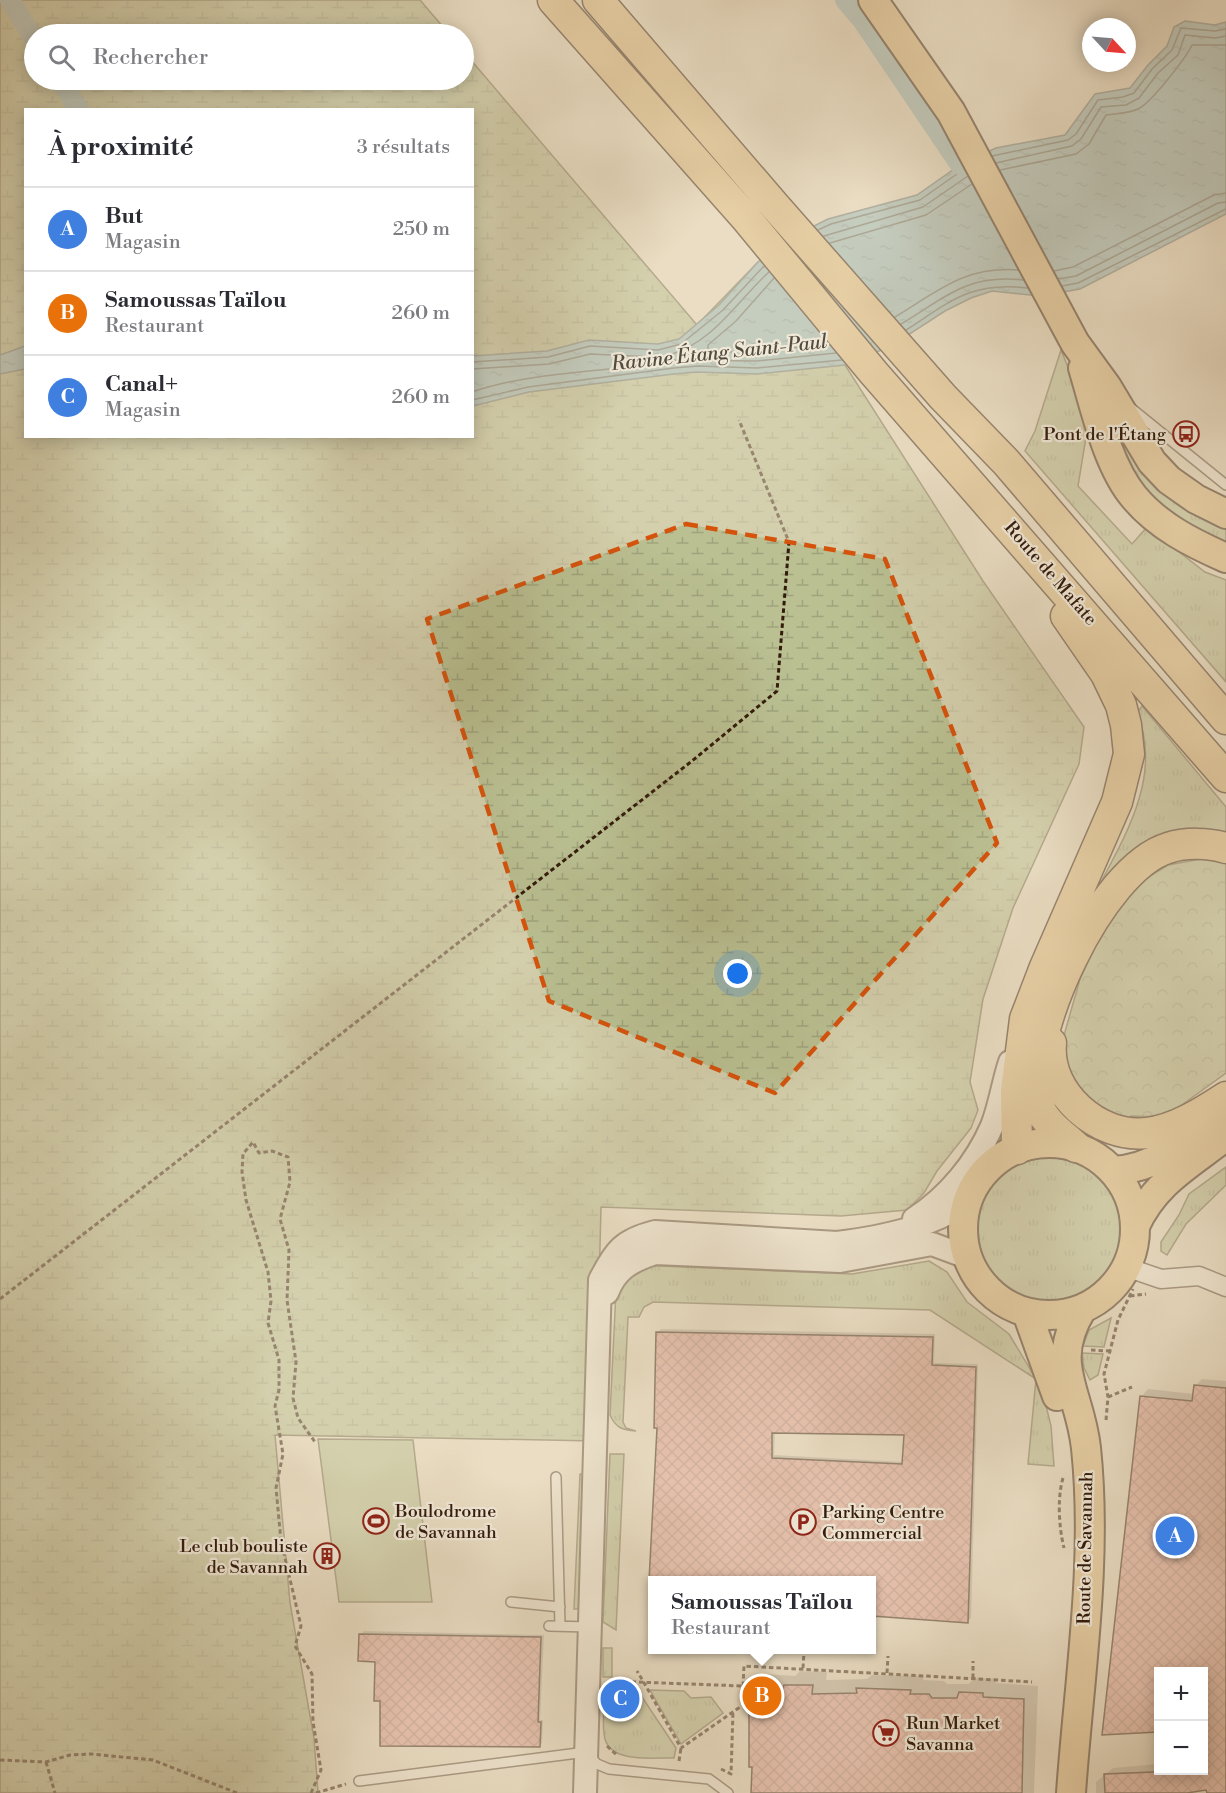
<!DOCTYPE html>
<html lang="fr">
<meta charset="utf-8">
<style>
:root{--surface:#fff;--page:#f7f7f7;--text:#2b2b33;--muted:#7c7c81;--line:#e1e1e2;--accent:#8f2418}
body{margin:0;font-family:"Libre Bodoni",serif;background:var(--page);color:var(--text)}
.controls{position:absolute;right:18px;bottom:18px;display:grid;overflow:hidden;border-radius:0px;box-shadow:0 3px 15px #0003}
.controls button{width:54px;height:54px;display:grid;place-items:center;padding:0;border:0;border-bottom:2px solid var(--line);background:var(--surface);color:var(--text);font:30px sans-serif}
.compass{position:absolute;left:1082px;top:18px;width:54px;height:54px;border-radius:50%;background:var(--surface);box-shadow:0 3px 15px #0003;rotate:116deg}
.you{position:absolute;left:738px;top:974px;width:21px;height:21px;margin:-15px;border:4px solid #fff;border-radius:50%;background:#1a73e8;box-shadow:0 0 0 9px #1a73e833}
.badge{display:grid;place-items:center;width:39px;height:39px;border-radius:50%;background:var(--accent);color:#fff;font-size:20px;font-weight:700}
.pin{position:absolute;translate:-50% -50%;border:3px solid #fff;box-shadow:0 2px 6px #0006}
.popup{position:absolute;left:648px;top:1576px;width:228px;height:78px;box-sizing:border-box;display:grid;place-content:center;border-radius:0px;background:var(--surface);filter:drop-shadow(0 2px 4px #0005);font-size:20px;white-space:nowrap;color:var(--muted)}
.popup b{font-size:22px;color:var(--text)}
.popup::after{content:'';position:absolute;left:50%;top:100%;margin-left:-12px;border:12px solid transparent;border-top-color:var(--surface)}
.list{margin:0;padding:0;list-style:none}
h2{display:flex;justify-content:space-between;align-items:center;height:78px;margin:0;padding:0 24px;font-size:26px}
h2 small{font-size:20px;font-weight:400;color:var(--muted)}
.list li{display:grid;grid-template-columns:39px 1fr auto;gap:18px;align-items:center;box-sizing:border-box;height:84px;padding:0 24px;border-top:2px solid var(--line)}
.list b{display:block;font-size:22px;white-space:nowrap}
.list p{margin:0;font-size:20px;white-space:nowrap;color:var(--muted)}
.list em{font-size:20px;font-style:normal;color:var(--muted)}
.icon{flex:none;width:33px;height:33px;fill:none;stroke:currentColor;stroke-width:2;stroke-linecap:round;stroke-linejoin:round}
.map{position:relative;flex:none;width:1226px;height:1793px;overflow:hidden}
.search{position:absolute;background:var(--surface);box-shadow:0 3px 15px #0003;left:24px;top:24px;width:450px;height:66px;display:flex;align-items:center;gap:15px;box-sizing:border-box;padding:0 21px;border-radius:33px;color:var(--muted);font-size:22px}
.panel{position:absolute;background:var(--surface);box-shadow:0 3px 15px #0003;left:24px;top:108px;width:450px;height:330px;border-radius:0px}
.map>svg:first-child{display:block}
.grass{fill:url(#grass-tufts);stroke:#766e4e;stroke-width:1.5}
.forest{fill:url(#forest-crowns);stroke:#766e4e;stroke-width:1.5}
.wetland{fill:url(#wetland-marsh);stroke:#766e4e;stroke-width:1.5;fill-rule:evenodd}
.garden{fill:#bac092;stroke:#766e4e;stroke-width:1.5}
.water{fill:url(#water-ripples);stroke:#707a74;stroke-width:1.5}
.shadow{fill:#0003;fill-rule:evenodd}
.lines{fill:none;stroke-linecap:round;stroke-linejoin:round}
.shore{stroke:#666a62;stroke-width:1.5}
.canal{stroke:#99baba;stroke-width:20}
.building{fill:url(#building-cross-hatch);stroke:#331b0b;stroke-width:1.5;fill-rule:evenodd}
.service-casing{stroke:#614c39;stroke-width:12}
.minor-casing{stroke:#614c39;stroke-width:21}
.tertiary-casing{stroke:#614c39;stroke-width:26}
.primary-casing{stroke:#331b0b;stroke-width:32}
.trunk-casing{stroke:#331b0b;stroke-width:33}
.path{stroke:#331b0b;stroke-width:3;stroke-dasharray:4.5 3;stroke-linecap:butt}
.service{stroke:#f1e9d8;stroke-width:9}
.minor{stroke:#f1e9d8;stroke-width:18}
.tertiary{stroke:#f1e9d8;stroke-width:22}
.primary{stroke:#e5be82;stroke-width:28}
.trunk{stroke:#e5be82;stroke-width:30}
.marked{fill:none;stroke:#d6530c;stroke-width:4.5;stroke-dasharray:12 8;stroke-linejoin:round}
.labels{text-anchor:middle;stroke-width:4.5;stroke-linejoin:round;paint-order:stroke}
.poi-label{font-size:18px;fill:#331b0b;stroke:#f1e9d8;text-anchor:start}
.street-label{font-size:18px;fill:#331b0b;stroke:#f1e9d8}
.water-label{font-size:20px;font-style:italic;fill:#524b40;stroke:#f1e9d8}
</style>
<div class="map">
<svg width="1226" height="1793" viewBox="0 0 1226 1793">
<defs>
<pattern id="grass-tufts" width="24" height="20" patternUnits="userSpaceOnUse" patternTransform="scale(1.5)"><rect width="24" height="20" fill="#bac092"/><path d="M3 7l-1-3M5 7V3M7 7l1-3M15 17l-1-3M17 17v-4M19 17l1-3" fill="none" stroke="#a0a47d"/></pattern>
<pattern id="forest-crowns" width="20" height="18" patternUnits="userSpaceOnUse" patternTransform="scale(1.5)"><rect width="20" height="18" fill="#bac092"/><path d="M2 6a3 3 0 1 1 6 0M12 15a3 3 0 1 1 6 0" fill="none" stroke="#a0a47d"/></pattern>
<pattern id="wetland-marsh" width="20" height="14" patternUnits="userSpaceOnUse" patternTransform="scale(1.5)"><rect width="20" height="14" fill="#bac092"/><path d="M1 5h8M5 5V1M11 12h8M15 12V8" fill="none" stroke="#a0a47d"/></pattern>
<pattern id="water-ripples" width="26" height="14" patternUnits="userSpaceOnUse" patternTransform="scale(1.5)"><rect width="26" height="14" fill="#99baba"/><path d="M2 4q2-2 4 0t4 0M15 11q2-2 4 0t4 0" fill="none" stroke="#849f9f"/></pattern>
<pattern id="building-cross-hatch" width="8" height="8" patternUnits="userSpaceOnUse" patternTransform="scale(1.5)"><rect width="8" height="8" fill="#e5a295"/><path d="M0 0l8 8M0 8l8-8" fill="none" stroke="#ba8378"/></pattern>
</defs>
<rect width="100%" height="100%" fill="#eaddc3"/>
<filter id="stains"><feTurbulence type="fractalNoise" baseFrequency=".00333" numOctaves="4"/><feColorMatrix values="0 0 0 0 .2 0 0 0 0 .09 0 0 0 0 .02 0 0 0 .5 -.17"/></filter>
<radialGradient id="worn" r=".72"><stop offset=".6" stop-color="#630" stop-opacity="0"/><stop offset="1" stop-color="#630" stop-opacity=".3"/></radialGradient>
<!-- grass -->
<path class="grass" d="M1061,350l28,69 -11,67 54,58 15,-17 58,45 21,8v102l-201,-231 10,-20z
M1127,434l99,90v25l-81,-48 -30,-63z
M1142,706l84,101v32l-133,58c29,-56 71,-119 44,-184z
M973 1230a77 77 0 1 1 154 0a77 77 0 1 1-154 0Z
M1226,1167v18l-40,39 -19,31 -6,-4v-9l18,-27 10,-21z
M929,1261l18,11 20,30 42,32 27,45 4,2 11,45 3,40 -26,-2 8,-85 -106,-69 -277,-8 -9,5 -5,10h-11l-5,105 3,6 10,3c-14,-1 -20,-3 -26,-16l6,-124 19,-26 217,9z
M1111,1318l-7,29 -21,-1 6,-16z
M1082,1353l21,1 -5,21 -8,5 -6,-12z
M610,1454h14l-8,176 -13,-8z
M580,1474h8l-5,135h-9z
M603,1648h9v29h-9z
M605,1686l31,2 40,60 -2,10c-19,-1 -62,6 -69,-19 -4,-16 0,-37 0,-53z
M650,1690l34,1 7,7 20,-1 12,16 -42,31z"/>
<!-- forest -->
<path class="forest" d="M1206,858l20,3v212l-61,44 -34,-1 -5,8 -23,-7 -36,-39 -4,-39 17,-60 27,-58 25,-34 36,-22z"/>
<!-- wetland -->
<path class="wetland" d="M0,0h420l29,34h-415v46h430v-28l233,273 61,-63 87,103 138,216 101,146 -5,37 -66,144 -30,91 -13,83 8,28 -7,18 -34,43 -13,22 -17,17 -66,6 -240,-9 -6,234 -320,-6 15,168 24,135 4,55h-318zM26,110h446v326h-446z"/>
<!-- garden -->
<path class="garden" d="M318,1439l95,1 19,162h-93z"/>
<!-- water -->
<path class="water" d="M1185,21l30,4 11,-3v192l-146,75 -40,7 -48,-5 -21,7 -26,13 -54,35 -46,19 -88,9 -60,-2 -23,2 -145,18 -56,14 -1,-50 75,-5 42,-11 69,4 21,-5 40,-34 39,-43 36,-26 34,-17 89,-24 43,-30 36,-17 69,-13 30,-41 35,-6 18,-23 19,-19 7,-19z
M25,346v23l-25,5v-19z"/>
<!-- shadow -->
<path class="shadow" d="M661,1329l274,5 -1,29 44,1 -7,254 -3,3 -96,-6v-35h-220v28h-3l9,-181v-95zM775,1432l130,1 -1,29 -130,-7z
M1202,1379l24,2v412h-18v-5l-23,5h-89v-11l17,-14 45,-4v6h46v-98h-46v59l-54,3 38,-338 6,-7 46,5 1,-8z
M364,1631l180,4 -4,85h3l-1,23 -3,3 -158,-46 -4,-40 -16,-26z
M800,1671l27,1 -1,8 41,-1 5,-4 52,1 -1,4 21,1 3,3h22l5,-6 23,1 -1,4 42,3 -4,107h-281l-2,-105 14,-14 30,2z
M619,1681l16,2 -1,20 -7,6 -14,-21z"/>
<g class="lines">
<!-- shore -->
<path class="shore" d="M992,156l76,-16 8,-6 22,-34 25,-3 11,-4 18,-24 20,-19 9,-22 34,3 11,-2
M996,163l76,-17 9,-7 20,-32 25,-2 13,-7 19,-25 20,-18 7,-20 30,3 11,-2
M1000,170l76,-16 13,-10 17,-29c11,-2 21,-1 32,-6 12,-5 48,-51 54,-64h34
M818,230l13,-6 89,-24 44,-31
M824,236l99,-29 45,-31
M830,243l96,-28 46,-31
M1054,271l19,-4 141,-72 12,-2
M769,272c-32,29 -56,71 -100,83l-1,5 88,1 80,-8
M774,278l-38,43 -28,24v4l25,3 97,-7
M1058,279l18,-3 142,-73 8,-1
M1062,286l16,-3 148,-74
M895,317c43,-26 70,-51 123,-47
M901,324c45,-27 66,-50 122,-44
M906,330c45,-29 65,-49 122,-42
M472,362l76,-5 42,-11 68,4 23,-6 42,-34 41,-44
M472,369l77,-5 41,-10 65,3 3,3 -3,3c-60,10 -124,9 -183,29
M472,400l56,-13 146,-19 24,-2 59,2 85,-8"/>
<!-- canal -->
<path class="canal" d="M10,0l24,39
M845,0l17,20 98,145
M60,80l19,30"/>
</g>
<!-- building -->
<path class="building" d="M656,1332l277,5 -1,28 44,2 -8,256 -96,-7v-35h-223l8,-153h-3zM772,1433l132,2 -2,29 -130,-6z
M1194,1385l32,3v405h-19l-1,-3 -19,3h-82l-1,-19 99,-4v-99h-45v61l-56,3 38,-339 52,5z
M359,1634l182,3 -3,85h3l-1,25 -160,-1v-45h-6l1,-39 -17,-1z
M784,1685h29l-1,9 45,-1 -1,-5 55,2 -1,4h19l3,4h25l2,-6 24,1v4l41,2 -2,94h-271l1,-26h-3v-80l33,3z
M611,1687l18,2 -1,22 -18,-1z"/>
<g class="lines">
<!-- service casing -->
<g class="service-casing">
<path id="service" d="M1132,409l94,76
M556,1477l4,149
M511,1602l49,5
M549,1626l40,1
M359,1781l227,-29 11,12 12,5 100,10 19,14"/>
</g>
<!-- minor casing -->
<g class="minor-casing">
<path id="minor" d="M1126,1267l35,12 38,-3 27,11"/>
</g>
<!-- tertiary casing -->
<g class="tertiary-casing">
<path id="tertiary" d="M914,1219c34,-22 62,-56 78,-93 8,-20 11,-43 18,-64
M607,1293c9,-24 24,-32 48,-40l185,8 92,-17 35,13
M585,1793l15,-513c15,-30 23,-40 55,-48l182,11c46,-6 93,-15 131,-42"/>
</g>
<!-- primary casing -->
<g class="primary-casing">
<path id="primary" d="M873,0l78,112 124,231 32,44 45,75 17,18 27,19 30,15
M1083,368c12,39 24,97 51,129 24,29 58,46 92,61
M963 1229a86 86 0 1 1 172 0a86 86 0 1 1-172 0Z
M1113,1171c47,-3 77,-33 113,-61
M1135,1226c20,-44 54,-61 91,-90
M1027,1313l30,83
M1071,1793c8,-114 27,-231 15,-345 -6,-57 -38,-84 -4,-139"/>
</g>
<!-- trunk casing -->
<g class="trunk-casing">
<path id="trunk" d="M553,0l192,217 128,155 353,405
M598,0l177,206 168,191 63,65 220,257
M1051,1043c-5,50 48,96 96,90 28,-3 56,-21 79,-36
M1076,1147c-13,-12 -34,-26 -38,-44 -15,-66 62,-234 130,-255 18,-6 41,-5 58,0
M1017,1149l-1,-58 9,-72 20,-52 72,-165 12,-48 -3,-29 -5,-20 -15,-31 -40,-58"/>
</g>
<!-- path -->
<path class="path" d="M1130,1296l16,-2
M0,1299l692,-538 85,-70 12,-149 -50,-122
M1091,1350l19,1
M1108,1397l24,-10
M1106,1420l2,-23 -4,-23 14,-54 15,-31
M1063,1478c-6,20 -4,50 1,70
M803,1668l1,-16
M887,1673l1,-17
M973,1678v-17
M609,1681l134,5v19l-62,43 -38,-67 -6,-10
M743,1686l1,-20 288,16
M607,1746l11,10
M0,1760l46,2 24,-7 21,-1 62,6 84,33
M679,1761l2,-13
M46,1762l9,31
M721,1769l10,5 2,-63
M311,1793l10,-23 -8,-48 -1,-48 -17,-28 6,-20 -20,-85 -5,-53 7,-34 -8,-48 4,-16v-30l-11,-37 3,-22 -3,-29 -22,-72 -4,-28 1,-18 10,-12 6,11 13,-2 16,6 2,25 -10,37 9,31 -2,50 9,62 -3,36 5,20 17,24
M316,1793l30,-9"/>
<!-- service -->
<use href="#service" class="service"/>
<!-- minor -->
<use href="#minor" class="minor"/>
<!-- tertiary -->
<use href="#tertiary" class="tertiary"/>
<!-- primary -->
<use href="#primary" class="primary"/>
<!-- trunk -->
<use href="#trunk" class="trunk"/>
</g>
<!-- marked area -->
<path d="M0 0H1226V1793H0ZM686,524l199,35 112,284 -222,250 -226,-92 -122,-382z" fill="#eaddc3" fill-opacity=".55" fill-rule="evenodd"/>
<path class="marked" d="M686,524l199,35 112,284 -222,250 -226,-92 -122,-382z"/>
<!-- icons -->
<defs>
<g id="bus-ring" transform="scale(1.35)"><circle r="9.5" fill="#f1e9d8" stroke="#8f2418" stroke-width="1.5"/><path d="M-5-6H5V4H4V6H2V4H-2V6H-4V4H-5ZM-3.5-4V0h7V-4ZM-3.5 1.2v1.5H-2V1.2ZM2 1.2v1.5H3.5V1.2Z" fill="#8f2418"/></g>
<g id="stadium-ring" transform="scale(1.35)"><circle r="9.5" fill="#f1e9d8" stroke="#8f2418" stroke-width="1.5"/><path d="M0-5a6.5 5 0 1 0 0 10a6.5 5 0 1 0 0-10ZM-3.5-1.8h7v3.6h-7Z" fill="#8f2418"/></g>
<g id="parking-ring" transform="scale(1.35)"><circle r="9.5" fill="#f1e9d8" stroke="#8f2418" stroke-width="1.5"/><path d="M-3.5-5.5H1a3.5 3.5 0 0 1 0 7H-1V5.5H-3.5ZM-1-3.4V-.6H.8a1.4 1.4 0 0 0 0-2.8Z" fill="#8f2418"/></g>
<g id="building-ring" transform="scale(1.35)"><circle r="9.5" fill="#f1e9d8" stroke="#8f2418" stroke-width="1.5"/><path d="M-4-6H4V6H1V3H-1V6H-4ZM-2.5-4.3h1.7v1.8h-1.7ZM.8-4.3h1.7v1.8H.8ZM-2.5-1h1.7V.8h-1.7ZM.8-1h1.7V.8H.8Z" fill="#8f2418"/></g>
<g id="supermarket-ring" transform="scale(1.35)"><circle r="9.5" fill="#f1e9d8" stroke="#8f2418" stroke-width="1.5"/><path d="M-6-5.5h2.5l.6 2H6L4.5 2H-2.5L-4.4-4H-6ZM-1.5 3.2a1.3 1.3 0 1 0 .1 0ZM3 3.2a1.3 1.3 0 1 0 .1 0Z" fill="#8f2418"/></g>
</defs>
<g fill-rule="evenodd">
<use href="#bus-ring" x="1186" y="434"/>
<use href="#stadium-ring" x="376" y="1521"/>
<use href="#parking-ring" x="803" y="1522"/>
<use href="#building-ring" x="327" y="1556"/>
<use href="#supermarket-ring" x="886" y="1733"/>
</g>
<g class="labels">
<!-- poi labels -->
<g class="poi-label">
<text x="1166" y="440" text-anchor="end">Pont de l'Étang</text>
<text x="395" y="1517">Boulodrome<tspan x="395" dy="21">de Savannah</tspan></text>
<text x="822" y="1518">Parking Centre<tspan x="822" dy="21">Commercial</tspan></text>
<text x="308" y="1552" text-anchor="end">Le club bouliste<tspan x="308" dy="21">de Savannah</tspan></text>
<text x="906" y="1729">Run Market<tspan x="906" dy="21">Savanna</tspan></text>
</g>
<!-- street labels -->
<g class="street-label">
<text transform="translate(1051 573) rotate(49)" y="6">Route de Mafate</text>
<text transform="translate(1085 1548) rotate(-89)" y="6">Route de Savannah</text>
</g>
<!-- water labels -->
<g class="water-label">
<text transform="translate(719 352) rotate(-6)" y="7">Ravine Étang Saint-Paul</text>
</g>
</g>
<rect width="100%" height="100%" filter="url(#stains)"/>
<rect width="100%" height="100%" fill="url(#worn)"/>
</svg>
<div class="controls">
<button>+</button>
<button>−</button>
</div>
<svg class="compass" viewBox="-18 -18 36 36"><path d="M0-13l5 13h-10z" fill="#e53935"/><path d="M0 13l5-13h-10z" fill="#7c7c81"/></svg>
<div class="you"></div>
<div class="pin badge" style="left:1175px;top:1536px;background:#3f7fe0">A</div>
<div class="pin badge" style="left:762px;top:1696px;background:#e8710a">B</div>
<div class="popup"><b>Samoussas Taïlou</b>Restaurant</div>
<div class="pin badge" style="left:620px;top:1699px;background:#3f7fe0">C</div>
<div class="search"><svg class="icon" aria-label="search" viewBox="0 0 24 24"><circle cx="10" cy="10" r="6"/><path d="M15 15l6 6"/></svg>Rechercher</div>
<section class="panel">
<h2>À proximité<small>3 résultats</small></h2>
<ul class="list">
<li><span class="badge" style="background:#3f7fe0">A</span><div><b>But</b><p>Magasin</p></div><em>250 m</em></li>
<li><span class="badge" style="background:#e8710a">B</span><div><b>Samoussas Taïlou</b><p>Restaurant</p></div><em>260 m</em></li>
<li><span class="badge" style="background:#3f7fe0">C</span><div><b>Canal+</b><p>Magasin</p></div><em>260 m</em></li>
</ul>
</section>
</div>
